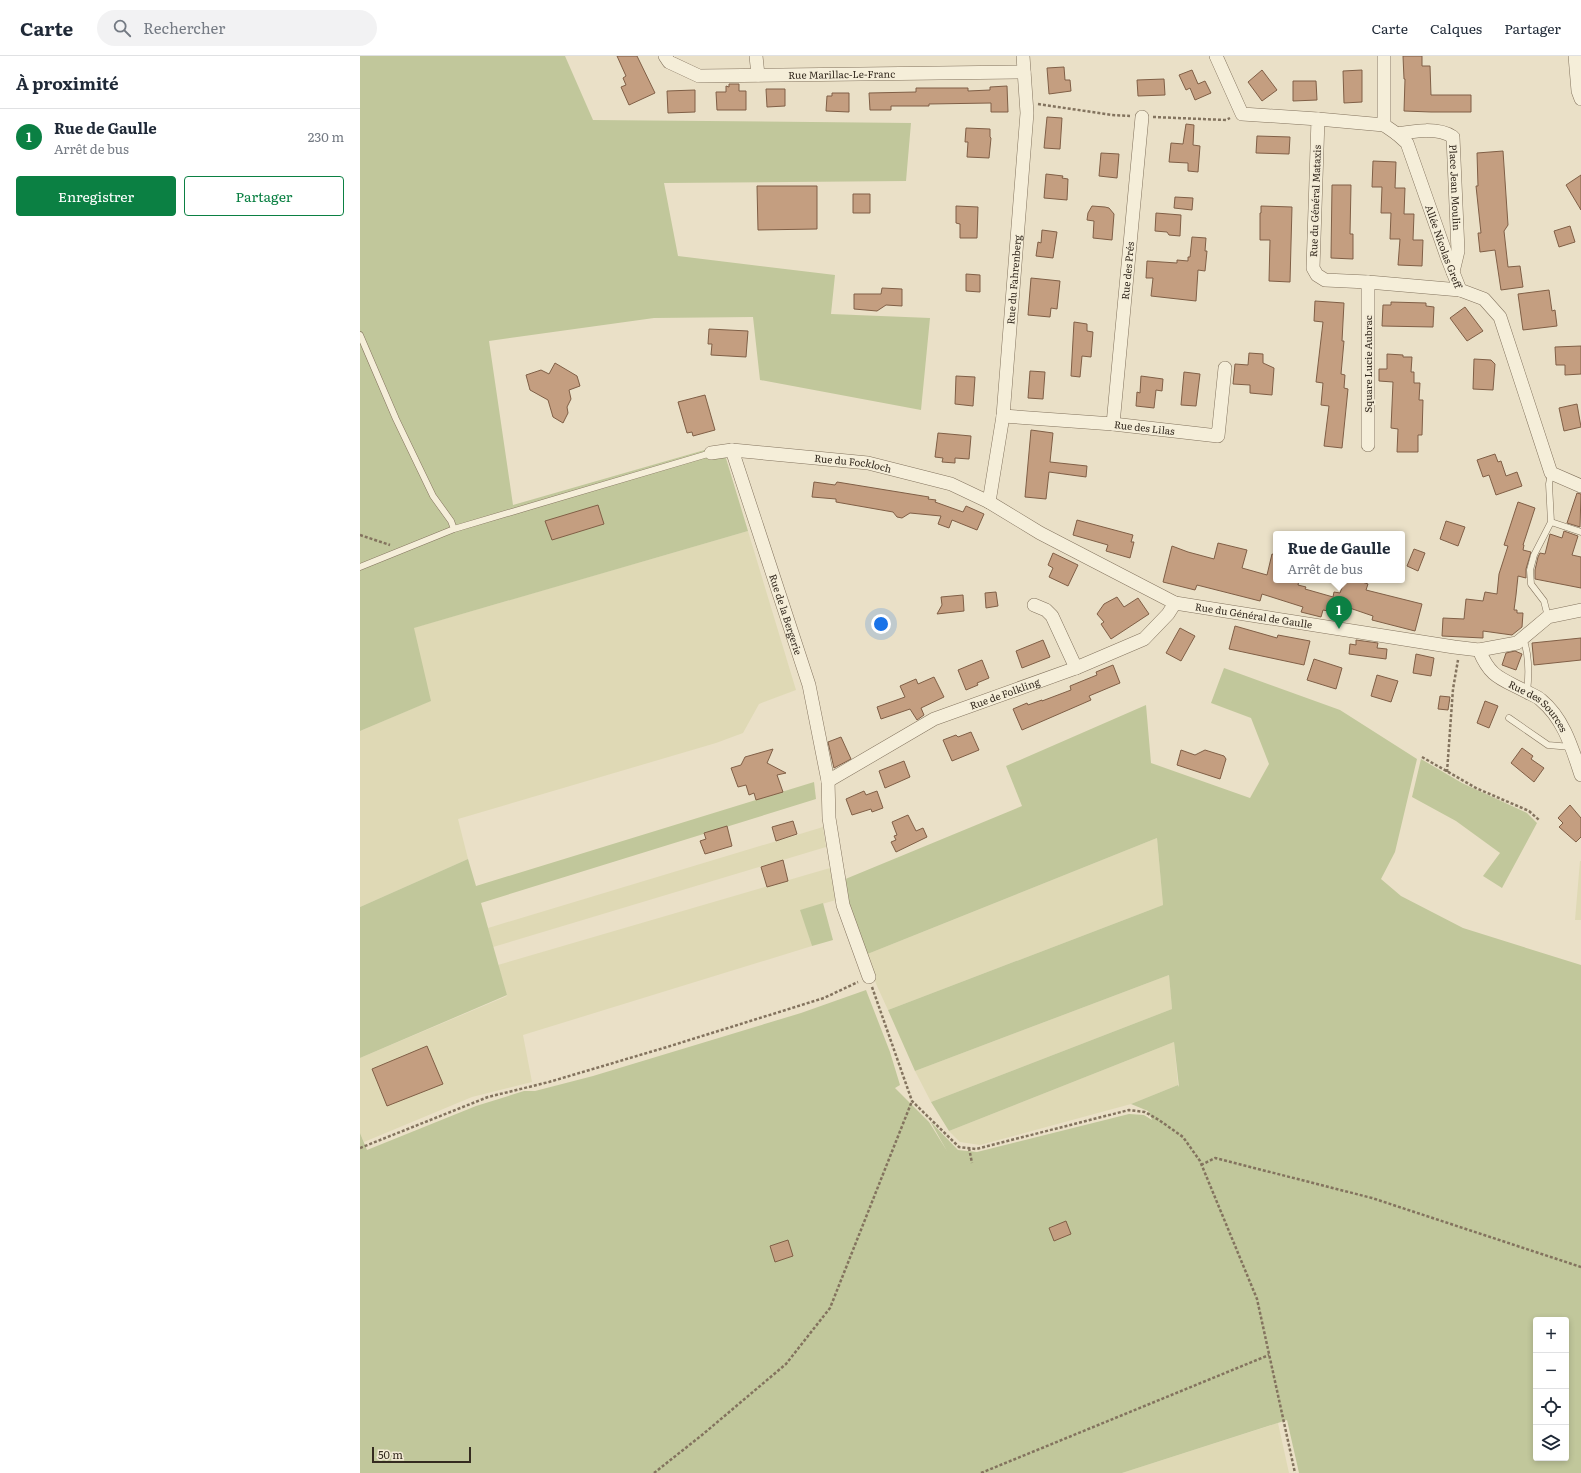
<!DOCTYPE html>
<html lang="fr">
<meta charset="utf-8">
<style>
:root{--surface:#fff;--page:#f2f2f3;--text:#1f2937;--muted:#747a83;--line:#e0e1e3;--accent:#0b8043}
body{margin:0;font-family:Literata,serif;background:var(--page);color:var(--text)}
.controls{position:absolute;right:12px;bottom:12px;display:grid;overflow:hidden;border-radius:4px;box-shadow:0 2px 6px #0003}
.controls button{width:36px;height:36px;display:grid;place-items:center;padding:0;border:0;border-bottom:1px solid var(--line);background:var(--surface);color:var(--text);font:20px sans-serif}
.scale{position:absolute;left:12px;bottom:10px;width:99px;box-sizing:border-box;padding-left:4px;border:2px solid #352b20;border-top:0;font-size:11px;line-height:14px;white-space:nowrap;color:#352b20;-webkit-text-stroke:3px #f2ead5;paint-order:stroke}
.you{position:absolute;left:521px;top:568px;width:14px;height:14px;margin:-10px;border:3px solid #fff;border-radius:50%;background:#1a73e8;box-shadow:0 0 0 6px #1a73e833}
.badge{display:grid;place-items:center;width:26px;height:26px;border-radius:50%;background:var(--accent);color:#fff;font-size:13px;font-weight:700}
.pin{position:absolute;translate:-50% -33px;filter:drop-shadow(0 1px 2px #0008)}
.pin::after{content:'';position:absolute;top:21px;width:14px;height:12px;background:inherit;clip-path:polygon(0 0,100% 0,50% 100%)}
.popup{position:absolute;left:913px;top:475px;width:132px;height:52px;box-sizing:border-box;display:grid;place-content:center;border-radius:4px;background:var(--surface);filter:drop-shadow(0 1px 3px #0005);font-size:13px;white-space:nowrap;color:var(--muted)}
.popup b{font-size:15px;color:var(--text)}
.popup::after{content:'';position:absolute;left:50%;top:100%;margin-left:-8px;border:8px solid transparent;border-top-color:var(--surface)}
.list{margin:0;padding:0;list-style:none}
h2{display:flex;justify-content:space-between;align-items:center;height:52px;margin:0;padding:0 16px;font-size:17px}
h2 small{font-size:13px;font-weight:400;color:var(--muted)}
.list li{display:grid;grid-template-columns:26px 1fr auto;gap:12px;align-items:center;box-sizing:border-box;height:56px;padding:0 16px;border-top:1px solid var(--line)}
.list b{display:block;font-size:15px;white-space:nowrap}
.list p{margin:0;font-size:13px;white-space:nowrap;color:var(--muted)}
.list em{font-size:13px;font-style:normal;color:var(--muted)}
.actions{display:flex;gap:8px;padding:12px 16px}
.actions a{flex:1;padding:9px 0;border:1px solid var(--accent);border-radius:4px;text-align:center;font-size:14px;color:var(--accent)}
.actions .main{background:var(--accent);color:#fff}
.icon{flex:none;width:22px;height:22px;fill:none;stroke:currentColor;stroke-width:2;stroke-linecap:round;stroke-linejoin:round}
.map{position:relative;flex:none;width:1221px;height:1417px;overflow:hidden}
header{display:flex;align-items:center;gap:24px;box-sizing:border-box;height:56px;padding:0 20px;background:var(--surface);border-bottom:1px solid var(--line)}
header strong{font-size:19px}
nav{display:flex;gap:22px;margin-inline-start:auto;font-size:14px}
.search{width:280px;height:36px;background:var(--page);display:flex;align-items:center;gap:10px;box-sizing:border-box;padding:0 14px;border-radius:22px;color:var(--muted);font-size:15px}
main{display:flex}
aside{flex:1;background:var(--surface)}
.map>svg:first-child{display:block}
.farmland{fill:#dfd9b5}
.green{fill:#c1c79b;fill-rule:evenodd}
.building{fill:#c49e80;stroke:#805f46}
.lines{fill:none;stroke-linecap:round;stroke-linejoin:round}
.service-casing{stroke:#83735e;stroke-width:7}
.minor-casing{stroke:#83735e;stroke-width:14}
.path{stroke:#83735e;stroke-width:2.5;stroke-dasharray:3 2;stroke-linecap:butt}
.service{stroke:#f5eed9;stroke-width:6}
.minor{stroke:#f5eed9;stroke-width:13}
.labels{text-anchor:middle;stroke-width:3.5;stroke-linejoin:round;paint-order:stroke}
.street-label{font-size:10px;fill:#352b20;stroke:#f2ead5}
</style>
<header>
<strong>Carte</strong>
<div class="search"><svg class="icon" aria-label="search" viewBox="0 0 24 24"><circle cx="10" cy="10" r="6"/><path d="M15 15l6 6"/></svg>Rechercher</div>
<nav><a>Carte</a><a>Calques</a><a>Partager</a></nav>
</header>
<main>
<aside>
<h2>À proximité<small></small></h2>
<ul class="list">
<li><span class="badge">1</span><div><b>Rue de Gaulle</b><p>Arrêt de bus</p></div><em>230 m</em></li>
</ul>
<div class="actions"><a class="main">Enregistrer</a><a>Partager</a></div>
</aside>
<div class="map">
<svg width="1221" height="1417" viewBox="0 0 1221 1417">
<rect width="100%" height="100%" fill="#eae0c7"/>
<!-- farmland -->
<path class="farmland" d="M388,475l48,159 -37,14 -16,29 -27,10 -258,76 10,40 -108,48v-176l70,-30 -17,-73z
M463,771l3,20 -333,100 -5,-19z
M797,782l6,67 -275,105 -11,-24 -12,-31z
M1220,805h1v59h-6z
M470,812l6,32 -35,10 11,36 -289,89 9,47 -60,15 -108,45 -4,-9v-75l147,-62 -9,-31z
M809,919l3,34 -241,93 -16,-31z
M814,986l4,43 -47,19 -151,41 -20,-3 -11,-11z
M918,1367l11,50h-167z"/>
<!-- green -->
<path class="green" d="M0,0h205l28,64 318,3 -5,58 -242,2 14,73 157,19 -4,39 99,4 -9,92 -161,-30 -7,-63 -99,1 -165,23 24,164 209,-60 26,86 -334,97 17,73 -71,30z
M864,612l116,42 77,49 -22,93 -14,27 20,17 62,32 118,37v508h-282l-12,-53 -165,53h-762v-340l7,17 109,-44 48,-15h11l58,-15 208,-63 65,-23 24,62 10,33 -5,3 34,34 18,29 -17,-30 28,29 19,2 152,-38 15,1 8,5 -4,-9 -17,-7 47,-19 1,2 -5,-45 -225,89 -18,-29 241,-93 -3,-34 -254,96 -27,-61 275,-105 -6,-67 -292,117 -18,-51 -4,-24 179,-74 -16,-40 140,-61 5,58 99,35 19,-34 -18,-46 -40,-15zM1176,1264h30v138h-30z
M1061,703l41,24 65,30 10,10 -35,65 -19,-12 17,-23 -44,-32 -44,-24z
M454,726l2,17 -335,104 26,92 -147,63v-151l108,-48 8,27z
M463,847l10,37 -21,6 -12,-36z"/>
<!-- building -->
<path class="building" d="M257,0h20l18,37 -26,12 -8,-18 5,-2 -3,-7 3,-2z
M1043,0h19v10h8l1,29h40v17h-40l-27,-1 1,-32h-1z
M704,11l1,13h5l1,11 -22,3 -2,-26z
M832,14l6,14 7,-3 6,12 -16,7 -5,-12 -4,2 -7,-15z
M902,14l15,20 -15,11 -14,-19z
M1002,14v32l-18,1 -1,-32z
M804,23l1,16 -27,1 -1,-16z
M933,25h23l1,19 -24,1z
M369,28h10v7h7v19h-29l-1,-18h10v-6l3,1z
M647,30l1,26h-17v-9l-62,1v2h-38v4h-21l-1,-17 47,-1v-4h52v3l22,-1v-3z
M406,33h19v17l-18,1z
M335,34v22l-27,1 -1,-22z
M472,37h17v19l-23,-1 1,-15h5z
M687,61l15,1 -2,31 -16,-1z
M826,68l8,1 -1,20 7,1 -2,26 -10,-1v-8l-19,-1 2,-19 12,1z
M606,72l24,1v8l1,1 -2,20 -22,-1 1,-15h-3z
M897,80l33,1 -1,17 -33,-1z
M1143,95l5,74 -4,6 4,36 12,-1 3,21 -22,3 -6,-40 -15,2 -2,-19h3l-5,-47h2l-1,-33z
M741,97l18,1 -2,24 -18,-2z
M1013,105l23,1 -1,26h10l-1,26h10l-1,26h10l-1,26 -24,-1 2,-26h-10l1,-26h-10l1,-26h-10z
M686,118l17,2 -1,2 6,1 -1,21 -23,-2z
M1221,119v35l-15,-25z
M972,129h19l-1,49h3v25l-22,-1z
M397,130h60v43l-59,1z
M493,138h17v19h-17z
M815,141l18,1 -1,12 -18,-2z
M596,150l22,1 -1,31h-17v-14l-4,-1z
M732,150l13,1 4,1 5,6 -2,26 -19,-2 1,-17 -7,-1 1,-7z
M901,150l31,1 -2,75 -21,-1 1,-41h-10v-27h1z
M796,157l25,2 -1,21 -11,-1 -2,-3 -12,-1z
M1210,170l5,16 -16,5 -5,-16z
M682,174l15,2 -4,26 -17,-2 2,-14 3,1z
M832,181l14,1 -1,13h2l-2,20 -7,-1 -2,31 -45,-5 2,-18h-7l1,-17 30,2v-3l11,1v-4h2z
M606,218l14,1v17l-14,-1z
M671,222l29,3 -3,28 -6,-1 -1,9 -22,-2z
M522,232l20,1v17l-16,-1 -9,6 -23,-2v-15h27z
M1189,234l3,21 3,-1 2,16 -34,4 -5,-36z
M955,245l29,2 -2,38h2l-3,33 4,1 -1,13 4,1 -6,59 -18,-2 5,-40 -8,-1 2,-22 -7,-1 7,-60 -9,-1z
M1031,246l35,1v3l8,1 -1,20 -51,-1 1,-21h8z
M1105,251l18,24 -16,10 -17,-23z
M714,266l13,2v7l6,1 -2,25 -9,-1 -2,21 -9,-1z
M349,273l39,2 -2,26 -35,-2 1,-11h-4z
M1221,290v28l-16,1v-10h-9l-1,-18z
M889,297l14,1v9l11,5 -2,27 -22,-2v-8l-17,-1 2,-20 13,1z
M1027,298l16,1v2h9l-1,15h3v11h6l-1,17h4l-1,35h-4v17h-21l1,-23 -7,-1 2,-46 -14,-1v-12h8z
M1114,303l17,1 4,4 -2,26 -20,-1z
M195,307l22,13 3,10 -11,4 2,9 -4,8 1,6 -5,10 -10,-6 -5,-17 -18,-10 -4,-15 15,-5 8,4z
M670,315l15,1 -2,27 -15,-1z
M824,316l16,2 -4,32 -15,-1z
M596,320l19,1 -2,29 -18,-2z
M781,320l22,3 -1,12 -6,-1 -2,18 -18,-2 1,-14 3,1z
M345,339l10,35 -22,6 -1,-4 -5,1 -9,-31z
M1217,348l4,23 -17,4 -5,-23z
M671,374l22,3 -3,29 37,4 -1,11 -37,-5 -3,27 -21,-2z
M578,377l33,3 -2,23 -14,-1v5l-13,-1 1,-4 -8,-1z
M1135,398l3,8 3,-1 5,15 11,-4 5,14 -26,9 -7,-20 -6,2 -6,-17z
M454,426l21,3 2,-3 92,15 -1,2 8,1 -1,2 28,10 3,-6 18,8 -7,16 -25,-10 -3,8 -11,-4 3,-8 -31,-3 -8,5 -5,-1 -4,-5 -57,-10v-3l-24,-2z
M1217,437l4,1 -1,33 -13,-4z
M1158,446l17,6 -12,37h1l-1,5 8,2 -5,17v9l-8,-2 -2,19 -2,15h3v3h6l-1,14 -10,8 -29,-4v7l-41,-2 1,-18 21,1 2,-20 17,2 2,-9 12,2 2,-20 9,-28 -4,-1z
M238,449l6,19 -52,16 -7,-19z
M717,464l56,15 -2,7h3l-4,16 -24,-7 2,-6 -35,-10z
M1086,465l19,6 -7,19 -18,-7z
M1204,475l14,5 -6,19 9,2v31l-46,-9v-9l3,-13 2,-4 5,1 5,-20 12,4z
M858,487l29,7 -5,18 25,7 5,-21 4,1v25h23l-1,5 8,2 -1,2 28,8 1,-5 6,1 5,-13h11l12,4 -2,6 56,14 -7,27 -43,-11 1,-4 -38,-13 -2,9 -10,-2 -2,7 -20,-5 2,-5 -41,-13 -2,7 -63,-16 -2,5 -32,-8 9,-36 16,6 26,7z
M1054,493l11,4 -7,18 -11,-5z
M693,497l25,12 -10,21 -19,-9 4,-9 -5,-3z
M636,536l2,14 -12,2 -1,-15z
M603,539l1,16 -27,3 5,-9 -1,-8z
M757,541l7,10 14,-9 11,16 -38,25 -10,-15 3,-2 -7,-8 7,-10z
M875,570l42,12 1,-3 32,6 -6,24 -75,-16z
M820,572l15,8 -14,25 -15,-8z
M1221,582v22l-47,5 -2,-22z
M683,584l7,17 -28,11 -6,-17z
M996,584l22,3 -1,5 10,1 -1,10 -37,-5 1,-10 6,1z
M1155,595l7,3 -6,16 -14,-5 4,-12z
M1056,598l18,4 -3,18 -18,-3z
M954,603l28,9 -6,21 -29,-9z
M622,604l7,18 -12,5 1,2 -12,5 -8,-20z
M753,609l7,18 -31,13 2,4 -69,30 -9,-21 14,-6 1,2 14,-5v1l29,-11 -1,-4 27,-11 -1,-3z
M1017,619l21,6 -7,21 -20,-6z
M574,621l10,20 -23,11 3,7 -7,5 -7,-11 -29,10 -4,-12 28,-10 -5,-11 16,-7 2,5z
M1080,640l10,1 -2,13 -10,-1z
M1125,645l13,5 -9,22 -12,-5z
M611,676l8,18 -27,11 -9,-21 13,-5 2,2z
M481,681l10,22 -17,9 -6,-26z
M1162,692l11,8 -2,3 13,9 -10,14 -23,-19z
M413,693l-6,14 19,10 -9,2 6,17 -27,8 -2,-7 -5,2 -3,-10 -8,2 -7,-19 10,-3 4,-8z
M821,694l14,5 10,-5 19,6 2,3 -6,20 -43,-14z
M544,705l6,16 -25,11 -6,-17z
M504,735l2,4 11,-4 6,17 -11,4 -1,-3 -19,6 -6,-16z
M1210,749l11,13v19l-5,5 -17,-15 4,-4 -5,-5z
M548,759l8,16 7,-3 4,9 -31,15 -5,-10 5,-2 -2,-4 3,-1 -5,-13z
M433,765l4,13 -21,7 -4,-14z
M367,770l5,20 -27,8 -5,-13 6,-2 -2,-6z
M423,804l5,21 -21,6 -6,-20z
M67,990l16,38 -56,22 -15,-37z
M706,1165l5,13 -17,7 -5,-13z
M428,1184l5,16 -18,6 -5,-16z"/>
<g class="lines">
<!-- service casing -->
<g class="service-casing">
<path id="service" d="M0,279l36,84 37,77 18,25 3,8
M1191,466l30,10
M0,511l94,-38 257,-76
M1188,561l-4,-16 -13,-17 -1,-14 4,-15 17,-33 -2,-38 2,-11
M1163,582c6,16 6,37 4,54
M1149,662l39,27 23,2"/>
</g>
<!-- minor casing -->
<g class="minor-casing">
<g id="minor">
<path id="s1" d="M305,0l4,6 30,14 325,-4"/>
<path d="M396,0l2,19"/>
<path d="M856,0l26,58 76,5 -5,149 4,7 8,5 43,2 92,8"/>
<path id="s2" d="M1024,0v69l13,9 10,9 40,114 13,33 24,9 16,18 51,156 30,13"/>
<path d="M1215,0l3,35 3,8"/>
<path d="M958,63l66,6"/>
<path id="s3" d="M1037,78c17,-3 41,-7 56,3l5,114 -5,21"/>
<path id="s4" d="M643,360l110,8 105,12 7,-68"/>
<path id="s5" d="M753,368l29,-307"/>
<path d="M1008,389v-163"/>
<path id="s6" d="M372,394l77,235 19,96 1,37 14,87 26,72"/>
<path id="s7" d="M351,397l21,-3 136,13 83,21 38,18 51,31 135,70 279,44 25,3 38,-7 31,-26 33,-7"/>
<path id="s8" d="M629,446l14,-86 24,-303 -4,-57"/>
<path d="M674,549l12,5 6,6 24,52"/>
<path id="s9" d="M1119,594c11,27 21,28 46,41 5,3 12,5 16,9 23,19 31,48 40,75"/>
<path id="s10" d="M468,725l106,-62 142,-51 68,-29 24,-25 7,-11"/>
</g>
</g>
<!-- path -->
<path class="path" d="M678,48l74,11 18,1
M793,61l73,3 4,-2
M0,479l30,10
M1062,701l54,31 53,23 10,9
M1087,716l6,-83 5,-29
M512,931l40,114 47,46 17,2 153,-39 16,2 14,8 24,17 17,24 57,138 38,174
M0,1092l128,-51 61,-15 118,-35 157,-49 34,-16
M609,1092l3,15
M841,1109l14,-7 157,40 209,69
M294,1417l48,-38 84,-71 44,-56 82,-207
M621,1417l288,-118"/>
<!-- service -->
<use href="#service" class="service"/>
<!-- minor -->
<use href="#minor" class="minor"/>
</g>
<g class="labels">
<!-- street labels -->
<g class="street-label">
<text dy="4" stroke="none"><textPath href="#s1" startOffset="183">Rue Marillac-Le-Franc</textPath></text>
<text dy="4" stroke="none"><textPath href="#s3" startOffset="108">Place Jean Moulin</textPath></text>
<text transform="translate(955 145) rotate(-88)" y="4">Rue du Général Mataxis</text>
<text dy="4" stroke="none"><textPath href="#s2" startOffset="208">Allée Nicolas Greff</textPath></text>
<text dy="4" stroke="none"><textPath href="#s5" startOffset="154">Rue des Prés</textPath></text>
<text dy="4" stroke="none"><textPath href="#s8" startOffset="224">Rue du Fahrenberg</textPath></text>
<text transform="translate(1008 308) rotate(-90)" y="4">Square Lucie Aubrac</text>
<text dy="4" stroke="none"><textPath href="#s4" startOffset="142">Rue des Lilas</textPath></text>
<text dy="4" stroke="none"><textPath href="#s7" startOffset="143">Rue du Fockloch</textPath></text>
<text dy="4" stroke="none"><textPath href="#s6" startOffset="173">Rue de la Bergerie</textPath></text>
<text dy="4" stroke="none"><textPath href="#s7" startOffset="577">Rue du Général de Gaulle</textPath></text>
<text dy="4" stroke="none"><textPath href="#s10" startOffset="198">Rue de Folkling</textPath></text>
<text dy="4" stroke="none"><textPath href="#s9" startOffset="84">Rue des Sources</textPath></text>
</g>
</g>
</svg>
<div class="controls">
<button>+</button>
<button>−</button>
<button><svg class="icon" aria-label="locate" viewBox="0 0 24 24"><circle cx="12" cy="12" r="6"/><path d="M12 2v4M12 18v4M2 12h4M18 12h4"/></svg></button>
<button><svg class="icon" aria-label="layers" viewBox="0 0 24 24"><path d="M12 4l9 5-9 5-9-5zM3 14l9 5 9-5"/></svg></button>
</div>
<div class="scale">50 m</div>
<div class="you"></div>
<div class="pin badge" style="left:979px;top:573px">1</div>
<div class="popup"><b>Rue de Gaulle</b>Arrêt de bus</div>
</div>
</main>
